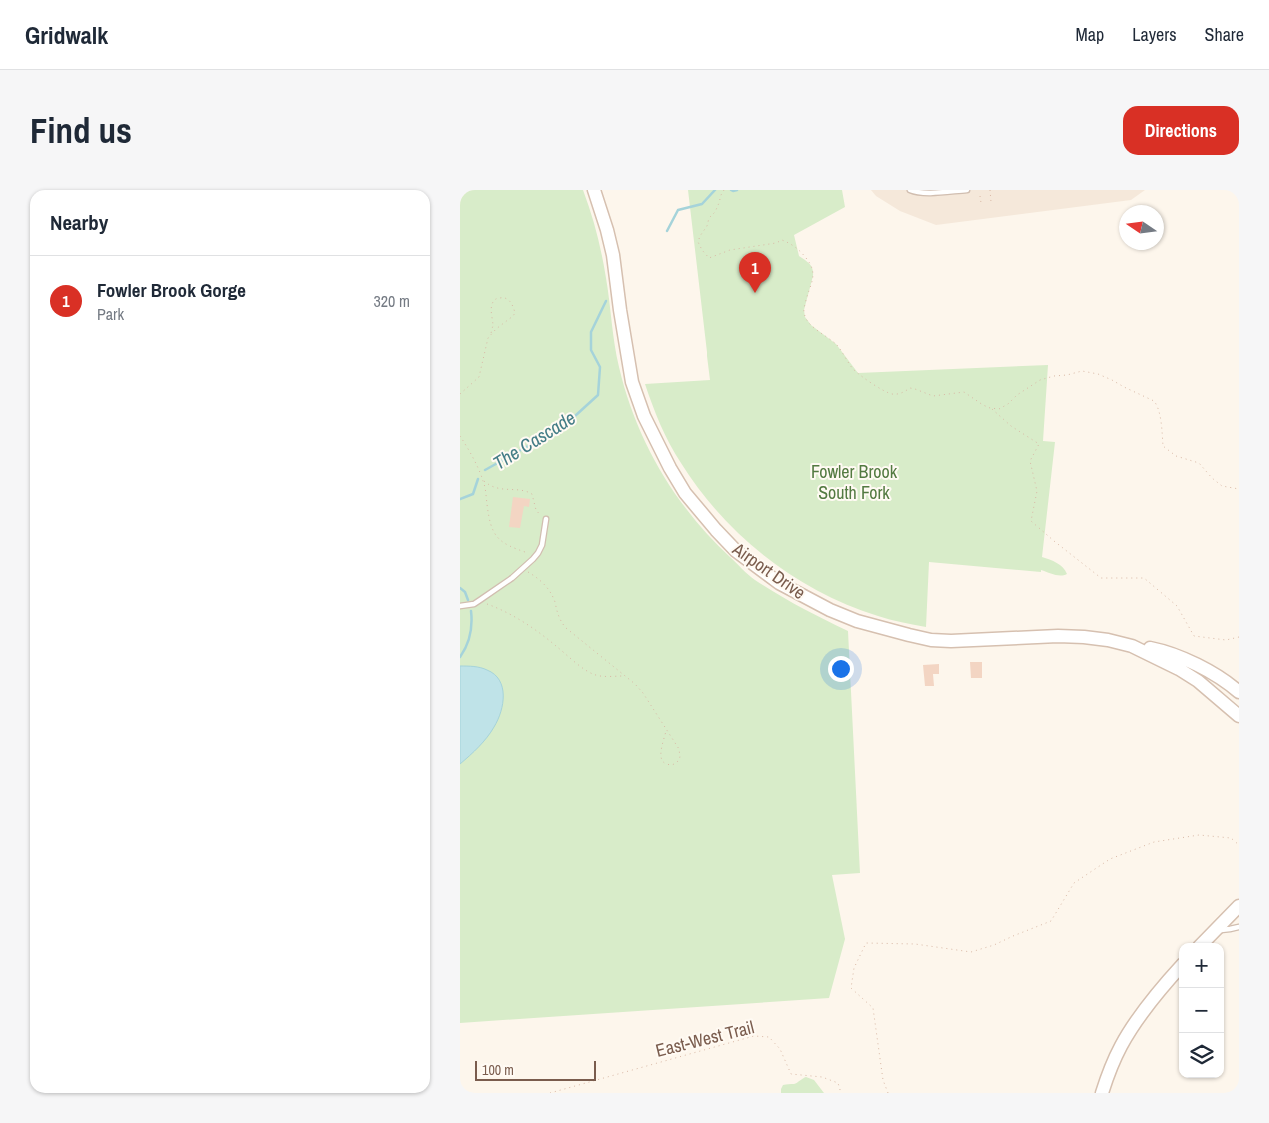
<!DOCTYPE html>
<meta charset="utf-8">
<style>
:root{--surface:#fff;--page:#f6f6f7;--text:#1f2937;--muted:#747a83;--line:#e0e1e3;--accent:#d93025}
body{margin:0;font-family:"Archivo Narrow",sans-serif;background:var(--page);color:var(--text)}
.controls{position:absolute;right:15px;bottom:15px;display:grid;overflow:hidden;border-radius:10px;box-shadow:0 1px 4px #0004}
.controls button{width:45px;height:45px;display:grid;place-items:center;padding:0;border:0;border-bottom:1px solid var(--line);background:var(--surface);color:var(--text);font:25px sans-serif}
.compass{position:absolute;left:659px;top:15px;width:45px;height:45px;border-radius:50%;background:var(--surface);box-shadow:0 1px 4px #0004;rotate:283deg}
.scale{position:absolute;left:15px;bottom:12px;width:121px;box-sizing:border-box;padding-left:5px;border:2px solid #7a5c4d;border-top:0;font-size:14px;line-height:18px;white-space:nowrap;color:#7a5c4d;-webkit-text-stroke:4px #fffaf3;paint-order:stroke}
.you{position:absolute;left:380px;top:478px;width:18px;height:18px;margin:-12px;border:4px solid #fff;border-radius:50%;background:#1a73e8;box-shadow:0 0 0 8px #1a73e833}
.badge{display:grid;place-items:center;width:32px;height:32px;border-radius:50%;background:var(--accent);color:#fff;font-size:16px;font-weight:700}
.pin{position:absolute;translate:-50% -41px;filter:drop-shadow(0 1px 2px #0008)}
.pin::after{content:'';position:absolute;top:26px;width:18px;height:15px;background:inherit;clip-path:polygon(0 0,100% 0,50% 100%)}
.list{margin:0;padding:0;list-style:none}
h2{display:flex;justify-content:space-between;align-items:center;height:65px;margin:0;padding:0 20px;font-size:21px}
h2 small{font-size:16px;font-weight:400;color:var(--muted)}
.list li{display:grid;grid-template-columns:32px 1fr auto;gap:15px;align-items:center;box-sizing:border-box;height:90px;padding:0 20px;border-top:1px solid var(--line)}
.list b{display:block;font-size:19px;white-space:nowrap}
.list p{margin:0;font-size:16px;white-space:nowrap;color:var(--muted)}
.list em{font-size:16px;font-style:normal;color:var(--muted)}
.icon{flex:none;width:28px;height:28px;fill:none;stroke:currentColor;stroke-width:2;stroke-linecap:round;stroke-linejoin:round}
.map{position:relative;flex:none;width:779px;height:903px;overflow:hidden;border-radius:15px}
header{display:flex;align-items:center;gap:30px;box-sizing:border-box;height:70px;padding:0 25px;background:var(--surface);border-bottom:1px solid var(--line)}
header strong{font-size:24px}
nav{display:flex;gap:28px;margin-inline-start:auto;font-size:18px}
.intro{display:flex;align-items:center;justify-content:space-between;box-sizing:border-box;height:120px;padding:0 30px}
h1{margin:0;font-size:35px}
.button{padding:12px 22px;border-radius:15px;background:var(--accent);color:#fff;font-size:18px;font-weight:700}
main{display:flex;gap:30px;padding:0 30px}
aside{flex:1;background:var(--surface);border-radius:15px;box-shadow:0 1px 4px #0004}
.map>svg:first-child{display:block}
.residential{fill:#f5e8da}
.green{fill:#d8ecc9}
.water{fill:#bfe3e8;stroke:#a5d3da}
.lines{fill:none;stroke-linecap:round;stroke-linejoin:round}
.stream{stroke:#a5d3da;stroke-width:2.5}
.building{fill:#f3d5c3}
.service-casing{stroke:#d1beb0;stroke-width:7}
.secondary-casing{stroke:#d6c0b0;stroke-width:15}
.path{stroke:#d9b8a5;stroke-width:1;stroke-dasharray:1 4;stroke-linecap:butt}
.service{stroke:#fff;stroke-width:4.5}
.secondary{stroke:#fff;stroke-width:12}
.labels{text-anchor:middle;stroke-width:4;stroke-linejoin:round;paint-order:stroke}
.park-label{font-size:18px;fill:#537a41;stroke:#fffaf3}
.street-label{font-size:18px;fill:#7a5c4d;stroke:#fffaf3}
.water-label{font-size:19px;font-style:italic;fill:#437c86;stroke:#fffaf3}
</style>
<header>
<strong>Gridwalk</strong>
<nav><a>Map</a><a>Layers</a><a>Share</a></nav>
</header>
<div class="intro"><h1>Find us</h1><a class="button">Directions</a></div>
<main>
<aside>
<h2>Nearby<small></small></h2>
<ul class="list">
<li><span class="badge">1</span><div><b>Fowler Brook Gorge</b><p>Park</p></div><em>320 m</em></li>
</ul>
</aside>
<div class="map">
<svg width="779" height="903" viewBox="0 0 779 903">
<rect width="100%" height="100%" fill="#fdf6ec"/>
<!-- residential -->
<path class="residential" d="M411,0h274l-14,10 -195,25 -36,-14 -24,-15z"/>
<!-- green -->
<path class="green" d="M0,0h123c11,29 18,57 23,88 5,29 6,60 13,89 17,73 56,139 111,190 8,7 16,17 25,23 30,20 61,36 93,51l12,242 -28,2 13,64 -16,59 -369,25z
M228,0h154l3,17 -51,28 5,21c9,6 15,9 14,20l-9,34 1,7 6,8 25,19 22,29 190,-8 -5,76 12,1 -13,115c10,3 21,7 25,17 -8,4 -17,-1 -26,-4v2l-112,-10 -3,65c-16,-3 -33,-6 -48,-11 -81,-25 -152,-81 -197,-153 -16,-24 -27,-52 -36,-79l65,-4 -3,-24v-4z
M346,887l8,3 10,13h-43v-4l2,-4c4,-1 7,-1 11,-1 4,-1 8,-6 12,-7z"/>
<!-- water -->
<path class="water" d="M0,476c9,0 19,0 27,4 23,9 18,39 7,57 -8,14 -21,26 -34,37z"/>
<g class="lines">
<!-- stream -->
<path class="stream" d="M271,0l2,1 4,-1
M207,41l11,-21 24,-6 13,-14
M25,280l79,-44 34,-31 2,-28 -9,-17v-18l15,-31
M0,309l13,-5 5,-15
M0,398l5,4 3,8
M0,467c10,-14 13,-29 11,-46"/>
</g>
<!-- building -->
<path class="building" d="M53,307l17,2 -1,8 -5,-1 -4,22 -11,-1z
M510,472h12v16h-11z
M479,474v10h-6l1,12h-9l-2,-21z"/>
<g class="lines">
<!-- service casing -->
<g class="service-casing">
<path id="service" d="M450,0c14,6 41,1 57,0
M0,416l14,-2 6,-4 32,-22 21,-19 5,-6 4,-8 4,-26
M761,740l9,-1 9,-2"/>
</g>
<!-- secondary casing -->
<g class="secondary-casing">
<path id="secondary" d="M134,0l13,40 6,25 7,55 12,72 12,34 26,52 15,25 31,37 20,21 43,32 51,27 27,11 52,14 22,5 20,1 107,-5 26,1 24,3 24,6 47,23 19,12 41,35
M690,458c30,6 66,24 89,44
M739,757l40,-41
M642,903c5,-16 11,-32 19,-47 16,-30 39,-57 62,-82"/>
</g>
<!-- path -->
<path class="path" d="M264,0l-3,5 -2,8 -4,9 -6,6 -2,8 -7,10 -2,6 4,8 7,8 21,-8 46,-7 6,-3c10,4 17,9 24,18 14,17 3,27 -1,46 -1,4 -2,8 0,12 3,11 22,20 31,28 6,6 11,18 17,25 7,7 30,23 39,25 7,1 12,-2 18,-6l5,1 18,7 31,-4 19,13 7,3 9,1 9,-5 9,-9 23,-15 14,-4 13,-1 15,-4 16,3 14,6 12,7 30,14c8,10 8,32 9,45l13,10 23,7 13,15 10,8 17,3
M530,0l1,12
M520,6l1,7
M0,204l19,-17 9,-39 8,-9 17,-13 2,-3c-2,-8 -6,-17 -15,-15 -3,0 -5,1 -7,4 -4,7 0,17 0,24 -1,2 -2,7 -2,8
M532,219l19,17 28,18 -9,17 7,30 -6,30 23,20 47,37h43l33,28 17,30 32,4 13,-3
M0,246c8,12 19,31 23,45 3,7 3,16 4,23 4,34 11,39 41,49
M24,291c16,14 33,4 48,13l4,16 5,6
M68,382c12,7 22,16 27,30 2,10 4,18 11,26l69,56 8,9 36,56 1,8 -2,4c-3,3 -6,5 -11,3 -12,-3 -3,-24 -1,-33
M27,414c25,9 49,25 69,42 10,8 26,24 37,28 9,4 21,2 30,2
M90,903l204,-57 15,1 11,12 11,25 31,3 16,6 3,10
M428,903l-5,-13 -10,-72 -22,-20 3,-20 12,-25 49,1 56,8 23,-7 19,-9 38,-15 23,-38 36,-24 44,-17 45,-7 32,3 8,7"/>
<!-- service -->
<use href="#service" class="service"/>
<!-- secondary -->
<use href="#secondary" class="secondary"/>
</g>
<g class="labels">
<!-- park labels -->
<g class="park-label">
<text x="394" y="288">Fowler Brook<tspan x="394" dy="21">South Fork</tspan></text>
</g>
<!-- street labels -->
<g class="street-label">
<text transform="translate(309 381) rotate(35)" y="6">Airport Drive</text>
<text transform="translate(245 849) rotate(-14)" y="6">East-West Trail</text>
</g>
<!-- water labels -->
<g class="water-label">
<text transform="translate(74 250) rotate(-32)" y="7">The Cascade</text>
</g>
</g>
</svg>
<div class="controls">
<button>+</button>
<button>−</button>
<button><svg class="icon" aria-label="layers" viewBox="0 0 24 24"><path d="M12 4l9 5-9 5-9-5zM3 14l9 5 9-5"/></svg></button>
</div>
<svg class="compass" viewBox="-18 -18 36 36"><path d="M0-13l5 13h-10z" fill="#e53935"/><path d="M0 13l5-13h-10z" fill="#747a83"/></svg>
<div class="scale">100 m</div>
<div class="you"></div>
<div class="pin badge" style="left:295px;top:103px">1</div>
</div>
</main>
